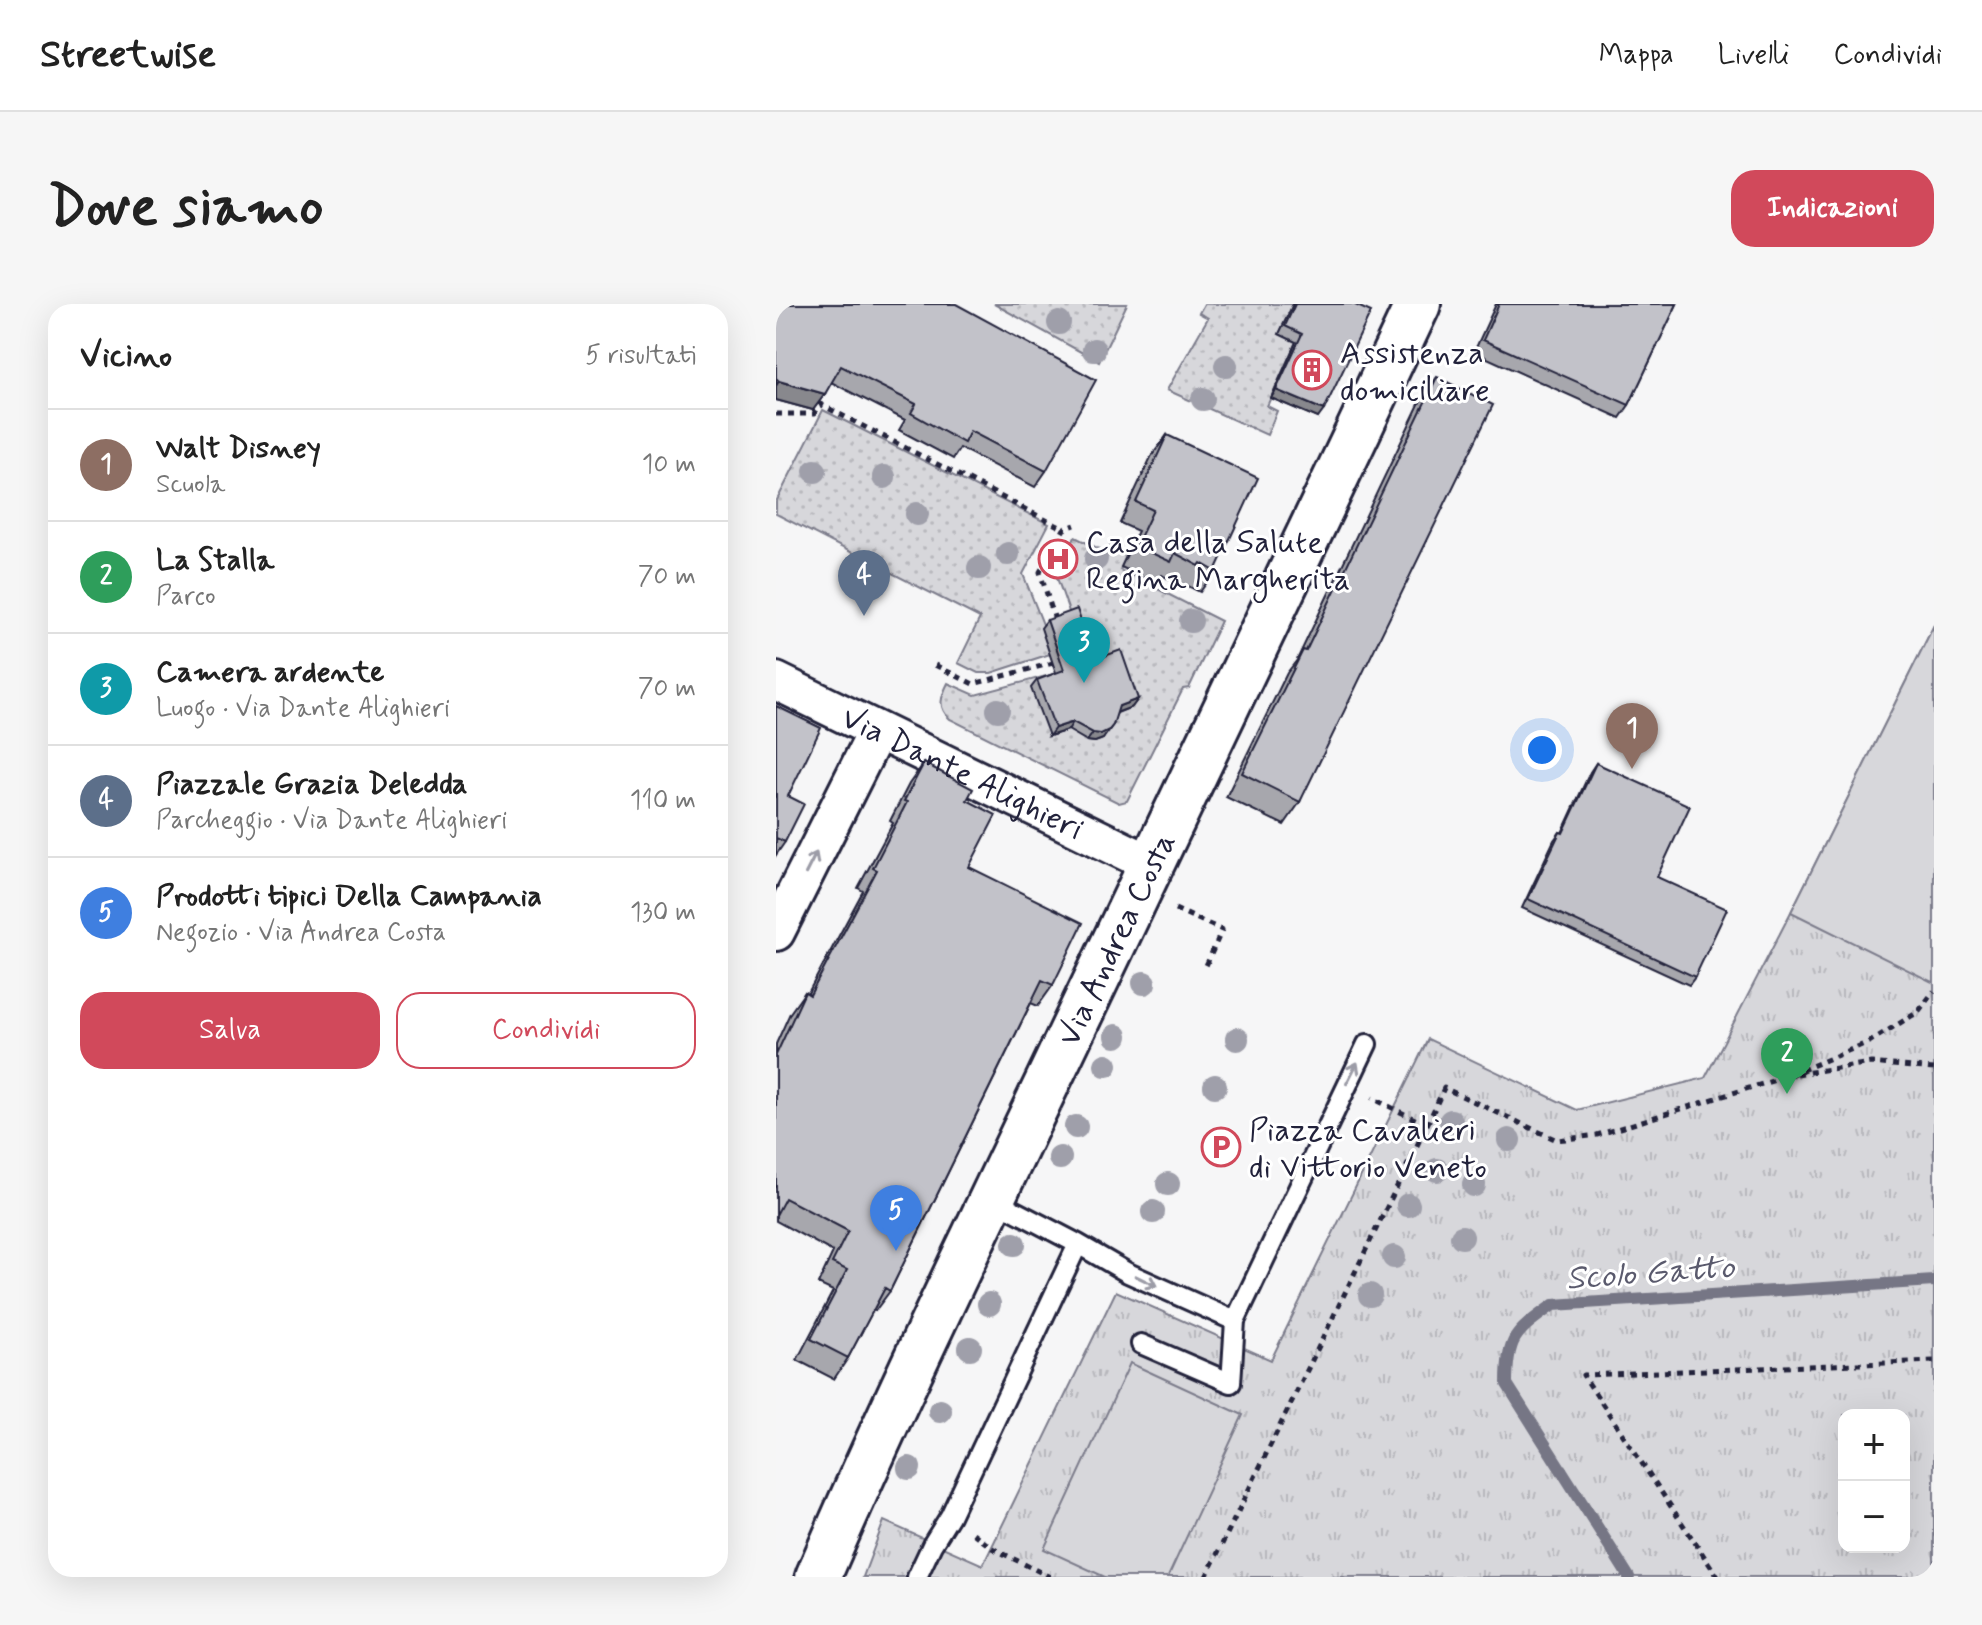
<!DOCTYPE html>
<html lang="it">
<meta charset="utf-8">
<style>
:root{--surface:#fff;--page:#f6f6f6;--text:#222;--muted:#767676;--line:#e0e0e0;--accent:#d1495b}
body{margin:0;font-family:Mynerve,sans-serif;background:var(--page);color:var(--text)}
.controls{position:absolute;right:24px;bottom:24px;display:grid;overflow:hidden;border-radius:16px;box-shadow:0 8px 32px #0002}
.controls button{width:72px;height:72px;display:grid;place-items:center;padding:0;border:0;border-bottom:2px solid var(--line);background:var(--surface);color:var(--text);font:40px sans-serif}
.you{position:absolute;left:766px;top:446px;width:28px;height:28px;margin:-20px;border:6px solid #fff;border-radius:50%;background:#1a73e8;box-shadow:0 0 0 12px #1a73e833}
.badge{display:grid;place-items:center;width:52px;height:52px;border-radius:50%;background:var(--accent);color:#fff;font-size:26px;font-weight:700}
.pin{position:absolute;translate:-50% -66px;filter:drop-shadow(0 2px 4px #0008)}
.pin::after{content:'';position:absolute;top:42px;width:28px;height:24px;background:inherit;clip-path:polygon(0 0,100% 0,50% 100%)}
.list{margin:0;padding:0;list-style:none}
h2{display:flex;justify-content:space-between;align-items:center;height:104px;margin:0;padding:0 32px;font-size:34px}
h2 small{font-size:26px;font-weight:400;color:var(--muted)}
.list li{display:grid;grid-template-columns:52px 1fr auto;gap:24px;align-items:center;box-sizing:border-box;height:112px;padding:0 32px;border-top:2px solid var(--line)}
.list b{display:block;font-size:30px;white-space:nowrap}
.list p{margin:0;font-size:26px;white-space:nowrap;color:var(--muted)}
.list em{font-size:26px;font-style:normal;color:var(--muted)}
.actions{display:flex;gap:16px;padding:24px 32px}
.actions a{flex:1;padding:18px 0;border:2px solid var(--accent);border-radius:24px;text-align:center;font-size:28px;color:var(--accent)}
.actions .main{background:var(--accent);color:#fff}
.map{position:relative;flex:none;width:1158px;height:1273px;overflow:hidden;border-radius:24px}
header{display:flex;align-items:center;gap:48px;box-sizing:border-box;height:112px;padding:0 40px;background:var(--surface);border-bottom:2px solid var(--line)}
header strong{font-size:38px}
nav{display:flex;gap:44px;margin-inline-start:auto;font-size:28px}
.intro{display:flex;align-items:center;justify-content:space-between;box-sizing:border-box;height:192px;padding:0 48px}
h1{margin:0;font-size:56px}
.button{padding:20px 36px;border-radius:24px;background:var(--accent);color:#fff;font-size:28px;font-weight:700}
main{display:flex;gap:48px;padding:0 48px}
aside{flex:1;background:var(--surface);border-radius:24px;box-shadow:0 8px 32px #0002}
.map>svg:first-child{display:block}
.grass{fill:url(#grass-dots);stroke:#7c7c8b;stroke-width:2}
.park{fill:url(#park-tufts);stroke:#7c7c8b;stroke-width:2;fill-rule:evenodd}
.pitch{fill:#d7d7db;stroke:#7c7c8b;stroke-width:2}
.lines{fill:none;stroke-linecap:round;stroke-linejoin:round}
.stream{stroke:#767685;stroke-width:12}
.lane-casing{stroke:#22223b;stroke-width:24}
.street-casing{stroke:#22223b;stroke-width:42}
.secondary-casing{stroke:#22223b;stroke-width:50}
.path{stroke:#22223b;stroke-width:5;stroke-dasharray:6 6;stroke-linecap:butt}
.lane{stroke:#fff;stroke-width:18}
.street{stroke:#fff;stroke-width:36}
.secondary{stroke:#fff;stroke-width:44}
.tree{fill:#9f9faa}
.wall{fill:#a7a7ad;stroke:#22223b;stroke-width:2}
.shaded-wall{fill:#88888d;stroke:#22223b;stroke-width:2}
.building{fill:#c2c2c9;stroke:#22223b;stroke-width:2}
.oneway{stroke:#9c9ca7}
.labels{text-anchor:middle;stroke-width:6;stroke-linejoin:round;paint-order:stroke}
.poi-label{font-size:32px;fill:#22223b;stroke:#fff;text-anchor:start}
.street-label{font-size:32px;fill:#22223b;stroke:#fff}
.water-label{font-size:34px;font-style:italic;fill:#5a5a6d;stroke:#fff}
</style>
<header>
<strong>Streetwise</strong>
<nav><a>Mappa</a><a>Livelli</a><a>Condividi</a></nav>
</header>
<div class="intro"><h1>Dove siamo</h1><a class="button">Indicazioni</a></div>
<main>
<aside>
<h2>Vicino<small>5 risultati</small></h2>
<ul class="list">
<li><span class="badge" style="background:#8d6e63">1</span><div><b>Walt Disney</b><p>Scuola</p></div><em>10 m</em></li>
<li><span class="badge" style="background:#2e9e5b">2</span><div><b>La Stalla</b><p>Parco</p></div><em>70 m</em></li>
<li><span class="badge" style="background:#0f9aa8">3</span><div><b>Camera ardente</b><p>Luogo · Via Dante Alighieri</p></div><em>70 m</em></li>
<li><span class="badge" style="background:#5c6f8a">4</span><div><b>Piazzale Grazia Deledda</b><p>Parcheggio · Via Dante Alighieri</p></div><em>110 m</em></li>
<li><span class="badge" style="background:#3f7fe0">5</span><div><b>Prodotti tipici Della Campania</b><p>Negozio · Via Andrea Costa</p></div><em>130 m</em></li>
</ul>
<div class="actions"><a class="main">Salva</a><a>Condividi</a></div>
</aside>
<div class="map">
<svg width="1158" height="1273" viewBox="0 0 1158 1273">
<defs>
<pattern id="grass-dots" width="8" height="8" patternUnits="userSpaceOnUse" patternTransform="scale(2)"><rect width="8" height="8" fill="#d7d7db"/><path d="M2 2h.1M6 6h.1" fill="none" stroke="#b8b8bd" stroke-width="1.8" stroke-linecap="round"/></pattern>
<pattern id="park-tufts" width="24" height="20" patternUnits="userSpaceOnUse" patternTransform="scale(2)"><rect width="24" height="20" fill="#d7d7db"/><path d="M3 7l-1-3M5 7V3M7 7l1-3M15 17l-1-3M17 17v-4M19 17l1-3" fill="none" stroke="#b8b8bd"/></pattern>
</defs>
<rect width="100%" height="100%" fill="#f6f6f7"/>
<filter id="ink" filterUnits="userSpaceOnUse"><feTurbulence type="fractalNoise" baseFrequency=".0125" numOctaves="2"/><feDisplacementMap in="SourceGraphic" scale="16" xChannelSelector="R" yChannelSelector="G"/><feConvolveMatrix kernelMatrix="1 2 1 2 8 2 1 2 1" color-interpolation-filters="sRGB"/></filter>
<g filter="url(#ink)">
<!-- grass -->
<path class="grass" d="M218,0h133l-28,58z
M428,0h89l-14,30 17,8 -29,64 10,5 -10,24 -100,-45 41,-72 -9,-5z
M47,106l226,114 -26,50 21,53 6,27 -59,19h-13l-20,-10 22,-45 -204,-104v-12z
M299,233l32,16 3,-7 17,9 -7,15 101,51 -32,67 -6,1 -56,112 -8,2 -169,-84c-13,-12 -9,-22 -2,-36l27,12 82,-22 -7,63 26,-9 13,-59 -33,-93z"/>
<!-- park -->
<path class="park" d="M1158,321v952h-1071l21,-56 99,44 133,-274 155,69 157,-321 149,71 128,-32 86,-166zM1068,1111h60v132h-60z"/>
<!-- pitch -->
<path class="pitch" d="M1158,321v358l-143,-71z
M354,1059l113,52 -75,162h-63l-61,-28z"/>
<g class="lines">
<!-- stream -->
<path class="stream" d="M853,1273l-122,-193c0,-48 9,-52 46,-79l381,-24"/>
<!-- lane casing -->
<g class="lane-casing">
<path id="lane" d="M302,940l50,29 107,48 132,-277
M365,1040l90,39 4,-62
M141,1273l15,-32 18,-29 128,-272 -86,-45"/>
</g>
<!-- street casing -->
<g class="street-casing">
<g id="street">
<path id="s1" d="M0,377l375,183"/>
<path d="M0,628l101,-201"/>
</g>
</g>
<!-- secondary casing -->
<g class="secondary-casing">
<g id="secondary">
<path id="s2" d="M42,1273c66,-154 139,-305 211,-456 129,-273 261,-544 389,-817"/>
</g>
</g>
<!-- path -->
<path class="path" d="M0,110h38l6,-10 244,125
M279,316l-15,-48 24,-43 11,-4
M159,361l38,19 80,-21
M399,605l47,21 -18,40
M1021,770l74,-11 63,6
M651,821l17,-37 113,52 40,-5 191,-59 81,-34 49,-30 16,-21
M197,1229l19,15 58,29
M430,1273l221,-452 -55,-27
M942,1273l-135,-202 351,-14"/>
<!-- lane -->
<use href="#lane" class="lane"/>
<!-- street -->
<use href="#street" class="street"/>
<!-- secondary -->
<use href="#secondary" class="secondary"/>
</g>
<!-- trees -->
<g class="tree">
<circle cx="283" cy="19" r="12"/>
<circle cx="318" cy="46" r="12"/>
<circle cx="450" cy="62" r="12"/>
<circle cx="427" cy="95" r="12"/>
<circle cx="39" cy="167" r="12"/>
<circle cx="108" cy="173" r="12"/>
<circle cx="141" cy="210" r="12"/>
<circle cx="232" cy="250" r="12"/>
<circle cx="320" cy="255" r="12"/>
<circle cx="203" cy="264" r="12"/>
<circle cx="415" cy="317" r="12"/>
<circle cx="222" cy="406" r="12"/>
<circle cx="368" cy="679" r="12"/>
<circle cx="340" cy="732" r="12"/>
<circle cx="461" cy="735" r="12"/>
<circle cx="330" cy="761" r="12"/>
<circle cx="439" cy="782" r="12"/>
<circle cx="675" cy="817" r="12"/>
<circle cx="300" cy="823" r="12"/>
<circle cx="733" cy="836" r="12"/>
<circle cx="284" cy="854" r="12"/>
<circle cx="661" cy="866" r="12"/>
<circle cx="392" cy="880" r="12"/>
<circle cx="698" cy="881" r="12"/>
<circle cx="632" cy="901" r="12"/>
<circle cx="377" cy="908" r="12"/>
<circle cx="686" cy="933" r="12"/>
<circle cx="238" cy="940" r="12"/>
<circle cx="618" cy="953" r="12"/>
<circle cx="594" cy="991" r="12"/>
<circle cx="213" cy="1000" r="12"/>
<circle cx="194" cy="1044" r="12"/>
<circle cx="164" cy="1107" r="12"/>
<circle cx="133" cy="1164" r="12"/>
</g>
<!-- wall -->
<path class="wall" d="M0,0l270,167 -11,16 -75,-39 -7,11 -54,-29 6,-10 -74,-38 -18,28 -37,-10z
M517,0h60l-35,114 -47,-20 25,-56 -17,-8z
M720,0h181l-48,101 -9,13 -146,-66z
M661,73l-137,425 -16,23 -58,-28 61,-124 10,-13 124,-260z
M391,131l48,136 -15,21 -14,-7 -2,3 -22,-13 -6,9 -35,-17 17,-36 -18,-8 31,-66z
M271,316l47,40 44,39 -6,8 -15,6 -14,26 -8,3 -8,-1 -19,-11 -19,6 -18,-48 6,-8 19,-7 -15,-45z
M0,402l12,90 -3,46 -9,13z
M148,459l43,37 2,67 84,118 -15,21 -7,-3 -141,288 -15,20 -2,-1 -25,48 -14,21 -37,-19 36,-69 -15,-7 15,-32 -57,-31v-177l14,-31 15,-21 3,1 55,-102 -5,-3 35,-65 -3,-2 19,-37z
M820,459l61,114 38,100 -6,8 -167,-77 32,-68 6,-8 2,1 28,-61z"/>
<!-- shaded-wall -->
<path class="shaded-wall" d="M3,77l46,13 -12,16 -37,-10v-14z
M500,86l48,20 -6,8 -47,-20z
M362,395l-6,8 -19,7 6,-8z
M297,418l-5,8 -19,6 6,-8z
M337,421l-10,14 -8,3 -8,-1 6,-8z"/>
<!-- building -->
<path class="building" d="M0,0h180l140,76 -50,91 -76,-40 -6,12 -53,-30 5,-9 -75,-38 -16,28 -46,-13 -3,-3z
M519,0h58l18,8 -47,98 -48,-20 26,-56 -17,-8z
M723,0h178l-48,101 -146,-65z
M661,73l56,28 -193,397 -58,-29 61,-123 3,1z
M391,131l91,43 -43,93 -14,-8 -2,3 -24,-13 -4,9 -35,-16 17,-36 -17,-8z
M301,305l17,51 27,-10 17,49 -19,7 -6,19 -4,5 -8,4 -8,-1 -20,-11 -18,6 -18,-48 27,-10 -17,-50z
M0,402l45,22 -33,68 16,8 -19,38 -9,-4z
M148,459l49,26 -6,11 29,15 -27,52 114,56 -30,62 -11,-5 -152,311 -5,-3 -37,70 -37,-19 36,-69 -15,-7 16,-32 -63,-33 -9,17v-160l29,-63 5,3 67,-125 -4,-2 34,-66 -3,-1z
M820,459l94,43 -33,71 70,32 -32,68 -167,-78 32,-67 3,1z"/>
<!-- one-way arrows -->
<defs><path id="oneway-shaft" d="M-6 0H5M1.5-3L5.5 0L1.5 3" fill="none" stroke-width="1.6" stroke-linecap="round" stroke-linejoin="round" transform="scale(2)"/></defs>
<g class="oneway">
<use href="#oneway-shaft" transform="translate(35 559) rotate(-63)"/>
<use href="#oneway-shaft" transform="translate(576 769) rotate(-63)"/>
<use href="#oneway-shaft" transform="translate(370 977) rotate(26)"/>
</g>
</g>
<!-- icons -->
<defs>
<g id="building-ring" transform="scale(2)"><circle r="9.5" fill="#fff" stroke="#d1495b" stroke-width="1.5"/><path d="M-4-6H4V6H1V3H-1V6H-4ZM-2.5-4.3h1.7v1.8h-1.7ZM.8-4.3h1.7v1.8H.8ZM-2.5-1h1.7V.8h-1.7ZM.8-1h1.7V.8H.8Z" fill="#d1495b"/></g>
<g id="hospital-ring" transform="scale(2)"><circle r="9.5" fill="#fff" stroke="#d1495b" stroke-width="1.5"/><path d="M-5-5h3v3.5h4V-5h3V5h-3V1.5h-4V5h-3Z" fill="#d1495b"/></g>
<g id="parking-ring" transform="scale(2)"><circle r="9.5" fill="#fff" stroke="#d1495b" stroke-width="1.5"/><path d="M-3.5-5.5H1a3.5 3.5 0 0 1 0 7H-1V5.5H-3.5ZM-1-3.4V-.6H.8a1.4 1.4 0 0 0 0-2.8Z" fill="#d1495b"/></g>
</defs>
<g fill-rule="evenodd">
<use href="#building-ring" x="536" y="66"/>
<use href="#hospital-ring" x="282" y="255"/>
<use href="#parking-ring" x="445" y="843"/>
</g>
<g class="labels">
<!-- poi labels -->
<g class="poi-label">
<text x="564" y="59">Assistenza<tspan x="564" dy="37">domiciliare</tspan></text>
<text x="310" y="248">Casa della Salute<tspan x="310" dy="37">Regina Margherita</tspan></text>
<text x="473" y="836">Piazza Cavalieri<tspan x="473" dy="37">di Vittorio Veneto</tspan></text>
</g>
<!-- street labels -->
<g class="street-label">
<text dy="11" stroke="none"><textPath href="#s1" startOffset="208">Via Dante Alighieri</textPath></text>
<text dy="11" stroke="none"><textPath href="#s2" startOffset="704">Via Andrea Costa</textPath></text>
</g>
<!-- water labels -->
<g class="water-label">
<text transform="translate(874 967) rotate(-4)" y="12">Scolo Gatto</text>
</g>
</g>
</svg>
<div class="controls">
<button>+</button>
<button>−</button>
</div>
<div class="you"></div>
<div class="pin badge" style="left:856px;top:465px;background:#8d6e63">1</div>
<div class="pin badge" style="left:1011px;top:790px;background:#2e9e5b">2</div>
<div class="pin badge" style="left:308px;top:379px;background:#0f9aa8">3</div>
<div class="pin badge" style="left:88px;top:312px;background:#5c6f8a">4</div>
<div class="pin badge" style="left:120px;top:947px;background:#3f7fe0">5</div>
</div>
</main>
